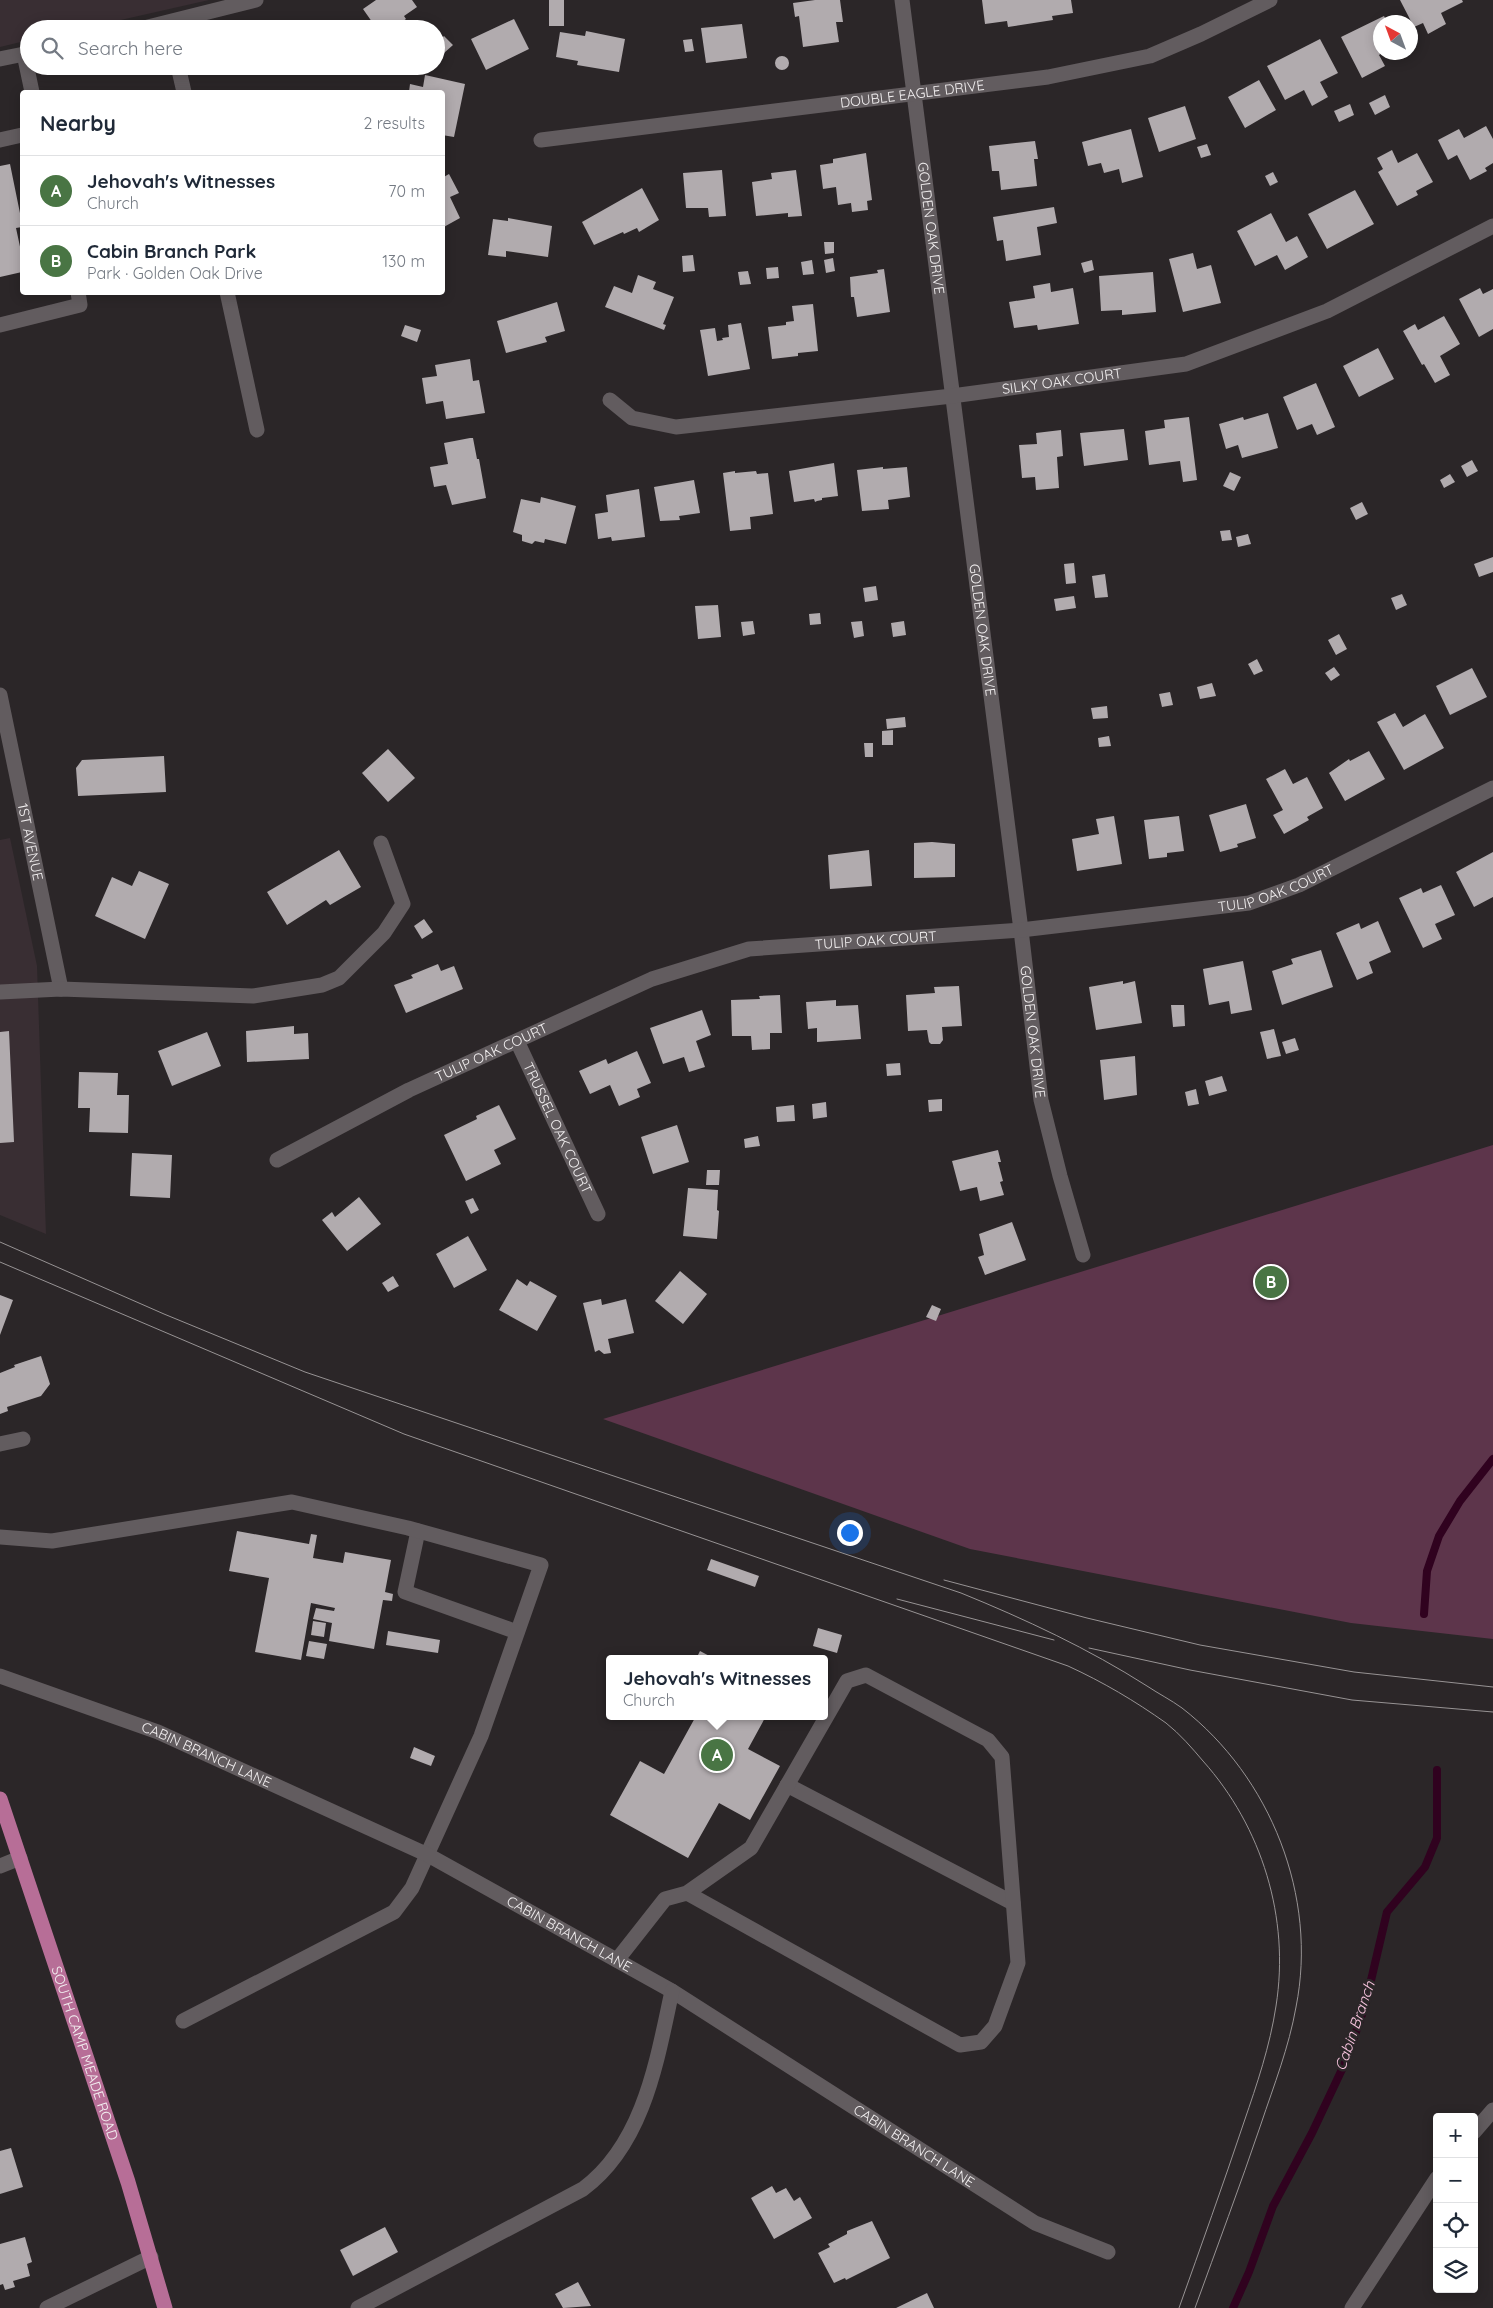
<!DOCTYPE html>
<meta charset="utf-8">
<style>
:root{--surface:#fff;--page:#f2f2f3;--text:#1f2937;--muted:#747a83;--line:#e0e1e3;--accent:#497544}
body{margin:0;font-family:Quicksand,sans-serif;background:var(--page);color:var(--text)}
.controls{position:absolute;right:15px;bottom:15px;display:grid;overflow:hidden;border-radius:5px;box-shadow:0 2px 12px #0003}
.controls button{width:45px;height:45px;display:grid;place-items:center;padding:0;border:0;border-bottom:1px solid var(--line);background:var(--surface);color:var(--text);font:25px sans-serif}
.compass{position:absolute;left:1373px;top:15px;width:45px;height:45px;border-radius:50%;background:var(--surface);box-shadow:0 2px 12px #0003;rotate:319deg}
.you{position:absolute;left:849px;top:1532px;width:18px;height:18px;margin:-12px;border:4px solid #fff;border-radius:50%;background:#1a73e8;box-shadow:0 0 0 8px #1a73e833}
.badge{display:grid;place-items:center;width:32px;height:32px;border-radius:50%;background:var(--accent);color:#fff;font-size:16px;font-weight:700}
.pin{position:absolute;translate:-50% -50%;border:2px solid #fff;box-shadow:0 1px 5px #0006}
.popup{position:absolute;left:606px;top:1655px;width:222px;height:65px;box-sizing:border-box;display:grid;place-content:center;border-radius:5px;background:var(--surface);filter:drop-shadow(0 1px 4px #0005);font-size:16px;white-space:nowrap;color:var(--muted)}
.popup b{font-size:19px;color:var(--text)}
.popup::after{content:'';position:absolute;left:50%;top:100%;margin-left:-10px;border:10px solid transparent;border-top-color:var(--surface)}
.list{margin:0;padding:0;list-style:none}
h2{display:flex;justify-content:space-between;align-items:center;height:65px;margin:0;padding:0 20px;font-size:21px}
h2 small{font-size:16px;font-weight:400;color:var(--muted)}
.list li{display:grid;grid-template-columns:32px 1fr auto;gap:15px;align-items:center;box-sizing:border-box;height:70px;padding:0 20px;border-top:1px solid var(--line)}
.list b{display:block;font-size:19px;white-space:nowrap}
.list p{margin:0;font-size:16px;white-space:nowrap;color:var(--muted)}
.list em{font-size:16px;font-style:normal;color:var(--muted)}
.icon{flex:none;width:28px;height:28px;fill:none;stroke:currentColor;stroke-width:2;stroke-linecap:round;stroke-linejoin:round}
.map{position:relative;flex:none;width:1493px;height:2308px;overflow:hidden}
.search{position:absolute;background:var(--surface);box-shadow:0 2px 12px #0003;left:20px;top:20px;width:425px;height:55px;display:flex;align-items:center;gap:12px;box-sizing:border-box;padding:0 18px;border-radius:28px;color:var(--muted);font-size:19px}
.panel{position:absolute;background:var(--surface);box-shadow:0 2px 12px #0003;left:20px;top:90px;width:425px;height:205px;border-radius:5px}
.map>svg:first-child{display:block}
.built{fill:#392e33}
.green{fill:#5d354b}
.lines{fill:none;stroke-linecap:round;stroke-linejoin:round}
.stream{stroke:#30021f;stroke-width:8}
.building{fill:#b1abae}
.minor{stroke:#625c5f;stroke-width:15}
.major{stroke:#b76e97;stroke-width:15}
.tram{stroke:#979394;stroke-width:1}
.labels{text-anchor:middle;stroke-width:5;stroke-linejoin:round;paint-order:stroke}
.street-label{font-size:14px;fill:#f3f0f1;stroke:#2b2628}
.water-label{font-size:15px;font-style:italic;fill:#fcc7e2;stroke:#2b2628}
</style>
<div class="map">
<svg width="1493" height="2308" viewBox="0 0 1493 2308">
<rect width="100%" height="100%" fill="#2b2628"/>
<!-- built -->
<path class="built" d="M0,0h209l-128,29h-52v11l-29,7z
M10,838l27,128 9,268 -46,-19v-375z"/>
<!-- green -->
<path class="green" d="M1493,1145v494l-142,-16 -381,-74 -367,-130z"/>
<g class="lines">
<!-- stream -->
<path class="stream" d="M1424,1614l3,-43 12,-35 21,-35 33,-42
M1233,2308l16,-36 24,-66 39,-73 33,-70 20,-57 22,-94 38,-45 12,-29v-68"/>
</g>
<!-- building -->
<path class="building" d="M376,0h36l5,7 -13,9 2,3 -7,5 -1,-2 -9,7h-12l-14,-20z
M549,0h15v26h-15z
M815,0h25l3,22h-7l3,20 -36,5 -4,-31 -4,1 -2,-14z
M982,0h89l2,13 -21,3 1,4 -45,7 -1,-6 -22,3z
M1400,0h62l1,2 -22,11 5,11 -18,10 -5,-11 -9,4z
M1384,16l3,6h-7v30h3l-4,3 6,11 -23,12 -21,-41z
M514,19l15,30 -43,21 -15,-31z
M742,24l5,34 -41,5 -5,-35z
M586,31l39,8 -6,33 -42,-7 1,-4 -22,-4 4,-25 25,4z
M444,36l9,9 -9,8 -8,-9z
M692,39l2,12 -9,1 -2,-12z
M1320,39l18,34 -18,9 8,15 -16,9 -8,-16 -19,10 -18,-34z
M775 63a7 7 0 1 1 14 0a7 7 0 1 1-14 0Z
M425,75l40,9 -11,53 -12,-2v-43h-33l1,-8 13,3z
M1259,80l17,30 -31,18 -17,-31z
M1385,95l5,12 -15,8 -6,-12z
M1350,104l4,11 -15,7 -5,-11z
M1185,106l11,33 -37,13 -11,-34z
M1486,126l7,13v24l-8,5 2,3 -17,9 -13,-25 -9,5 -10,-20 21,-11 5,9z
M1131,129l12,48 -21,6 -3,-14 -15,4 -3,-10 -13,3 -6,-24z
M1035,141l3,18h-4l3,27 -36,4 -2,-19h-7l-3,-25z
M1207,144l4,11 -10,3 -4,-11z
M1392,150l6,13 19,-10 16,29 -17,9 2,4 -21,11 -19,-34 5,-3 -6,-11z
M866,153l6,47 -5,1 1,9 -16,2 -1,-9 -13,2 -2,-18 -13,2 -3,-24 13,-2v-4z
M10,164l12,59v4l-6,1 6,28v16l-22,5v-111z
M722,170l4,46 -17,1 -1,-9h-22l-3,-35z
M796,170l6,46 -14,1v-4l-32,3 -4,-34 20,-3 -1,-6z
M1273,172l5,10 -8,4 -5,-10z
M449,174l10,19 -9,4 10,21 -18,10v-50z
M642,188l17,32 -20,12 -2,-4 -13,6 -1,-2 -29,13 -12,-23z
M1355,190l19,34 -47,25 -19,-35z
M1054,207l3,16 -20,4 4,28 -35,6 -3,-21 -6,1 -4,-24z
M1271,213l15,29 11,-6 11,21 -23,13 -8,-15 -22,11 -18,-35z
M508,218l44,8 -4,31 -42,-6v6l-18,-2 5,-36 15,2z
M824,242h10v11l-9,1z
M1193,253l4,16 14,-4 10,38 -38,9 -14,-53z
M693,255l2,16 -12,1 -1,-16z
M833,258l2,13 -9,2 -2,-13z
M812,260l2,14 -11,1 -2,-13z
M1092,260l2,10 -10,3 -3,-10z
M778,267l1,11 -12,1 -1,-11z
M884,269l6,43 -33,5 -3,-20h-3l-1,-20 28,-4 -1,-3z
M748,271l3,13 -11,1 -2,-13z
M1153,272l3,40 -34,3v-5l-21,1 -2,-35z
M638,275l18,7 -3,7 21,8 -11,27 3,1 -2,5 -59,-23 9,-21 18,7z
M1050,283l1,9 22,-4 6,36 -41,6 -1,-5 -23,3 -5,-26 26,-4 -2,-12z
M1480,288l3,6 10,-5v40l-14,8 -20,-38z
M557,302l8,29 -20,6 2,5 -41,11 -9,-32z
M813,304l5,47 -20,2v3l-26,3 -4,-32 18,-2v-3l8,-1 -2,-15z
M1444,316l16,28 -20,12 10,19 -15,8 -11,-19 -2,1 -19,-34 12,-7 3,6z
M741,323l9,46 -42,7 -8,-46 15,-2 2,13 6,-1 -1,-2 7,-1 -1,-12z
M405,325l16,5 -4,12 -16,-6z
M1378,348l16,31 -35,18 -16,-31z
M470,359l3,22 6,-1 6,33 -39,6 -3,-18 -17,3 -4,-26 15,-2 -2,-11z
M1316,383l19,44 -18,8 -5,-11 -15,6 -14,-33z
M1268,413l10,35 -36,10 -4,-13 -12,4 -7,-25 24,-7 1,3z
M1189,417l8,63 -14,2 -3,-21 -31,4 -4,-34 20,-3 -1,-8z
M1124,429l4,31 -44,6 -4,-33z
M1061,430l2,26 -6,1 2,31 -23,2 -1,-13 -13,1 -3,-33 18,-1 -1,-11z
M470,438h3l4,21h2l7,39 -34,7 -6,-20 -12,2 -4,-20 18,-3 -4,-21z
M1472,460l6,11 -11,6 -6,-11z
M834,463l4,33 -16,2v2l-5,1 -2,1 -1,-3 -20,3 -5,-31z
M883,467v2l24,-2 3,30 -22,3 1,9 -27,2 -5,-41z
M735,471v2l21,-2 1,3 11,-1 5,41 -23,3 1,12 -21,2 -7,-58z
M1230,472l11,5 -7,14 -11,-5z
M1450,474l5,8 -11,6 -4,-8z
M694,480l6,33 -21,3 1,4 -20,1 -6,-34z
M639,489l6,48 -33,4 -1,-4 -13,2 -3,-25 13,-2 -2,-17z
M541,497l35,9 -10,38 -21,-5 -1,4 -9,-2 -3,3 -10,-3v-6l-9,-3 8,-33 19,4z
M1362,502l6,12 -12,6 -6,-12z
M1230,530l2,10 -10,1 -2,-10z
M1248,534l3,10 -13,3 -2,-10z
M1493,557v15l-14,5 -5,-13z
M1074,563l2,20 -10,1 -2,-20z
M1105,574l3,23 -13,1 -3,-22z
M876,586l2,14 -13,2 -2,-14z
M1402,594l5,11 -11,5 -5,-12z
M1074,596l2,12 -20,3 -2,-12z
M718,605l3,32 -23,2 -3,-33z
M820,613l1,11 -11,1 -1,-11z
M753,621l2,13 -12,2 -2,-14z
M862,621l2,15 -10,2 -3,-16z
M904,621l2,14 -13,2 -2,-14z
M1339,634l8,15 -11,6 -8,-15z
M1257,659l6,12 -9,4 -6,-11z
M1334,667l6,8 -9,6 -6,-8z
M1472,668l15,29 -37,18 -14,-29z
M1212,683l4,13 -16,3 -3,-12z
M1170,692l3,13 -11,2 -3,-13z
M1107,706l1,12 -15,1 -2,-11z
M1395,713l8,14 22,-13 19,34 -40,22 -27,-48z
M905,717l1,10 -19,2 -1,-10z
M893,730v15h-11v-14z
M1109,736l2,10 -12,1 -1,-9z
M864,743h9v14h-8z
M388,749l27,29 -27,24 -26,-29z
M1369,751l16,28 -40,22 -16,-28 20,-14 1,2z
M164,756l2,36 -88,4 -2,-28 6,-8z
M1285,769l8,15 14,-7 16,31 -16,9 2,3 -25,14 -11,-19 10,-5 -17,-31z
M1246,804l10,34 -19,6 1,3 -18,5 -11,-37z
M1114,816l8,48 -45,7 -5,-32 27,-5 -3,-15z
M1179,816l5,35 -17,2v4l-18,2 -5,-39z
M932,842l23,2v33l-41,1v-35z
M339,850l22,37 -31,18 -4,-5 -39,25 -20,-33z
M869,850l3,36 -42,3 -2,-34z
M1493,852v45l-19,10 -18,-35z
M139,871l30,13 -24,55 -50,-23 17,-39 20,9z
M1441,885l14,30 -20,9 7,15 -19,9 -24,-50 22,-10 2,5z
M424,919l9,13 -11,7 -8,-13z
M1378,921l13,31 -22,10 4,11 -16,7 -21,-47 23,-10 2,6z
M1321,950l12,37 -51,18 -10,-34 21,-7 -2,-5z
M1243,961l9,49 -21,4 -2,-13 -20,4 -6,-36z
M438,964l3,7 13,-5 9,23 -57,24 -12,-28 19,-7 -2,-3z
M1123,981v3l12,-3 7,42 -46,7 -7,-43z
M959,986l3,40 -20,1 1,13 -3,4h-9l-2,-2 -2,-12 -19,1 -2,-36 29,-2 -1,-6z
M780,995l2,38h-12v16l-18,1 -1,-14h-19l-1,-36 29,-1 -1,-3z
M836,1000v6l22,-1 3,34 -44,3v-14l-9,1 -2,-27z
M1171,1005h13l1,21 -12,1z
M702,1010l9,25 -15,6 9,26 -16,5 -5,-15 -21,7 -13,-36z
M294,1026v8l14,-1 1,26 -62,3 -1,-31z
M1274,1029l7,27 -14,3 -7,-27z
M9,1031l5,111 -14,1v-111z
M207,1032l14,34 -49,20 -14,-35z
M1295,1038l4,12 -13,4 -4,-12z
M637,1051l14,32 -14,6 3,8 -21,9 -9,-21 -20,9 -11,-23 27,-12 2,5z
M1135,1056l2,39 -33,5 -4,-40z
M900,1063l1,12 -14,1 -1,-12z
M79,1072l39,1 -1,22h12l-1,38 -39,-1 1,-24h-12z
M1222,1076l5,15 -18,5 -4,-15z
M1196,1089l3,15 -11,2 -3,-14z
M942,1099v12l-13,1 -1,-12z
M826,1102l1,15 -14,2 -1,-15z
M499,1105l17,34 -22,11 7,14 -35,17 -22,-46 33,-16 -1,-3z
M794,1105l1,16 -18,1 -1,-15z
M677,1125l12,37 -36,12 -12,-37z
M758,1136l2,10 -15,2 -1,-9z
M998,1150l3,12h-3l5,19 -3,1 4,13 -24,6 -3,-14 -17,4 -8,-30z
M132,1153l40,2 -2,43 -40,-2z
M707,1170h13l-1,15h-13z
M688,1188l30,2 -1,20 2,1 -2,28 -34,-3z
M359,1197l22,27 -34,27 -25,-31 10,-8 3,5z
M473,1198l6,12 -8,4 -6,-13z
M1012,1222l14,38 -41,15 -7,-18 6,-2 -5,-21z
M468,1236l19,34 -33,18 -18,-34z
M680,1271l27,23 -24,30 -28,-23z
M393,1276l6,10 -11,6 -6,-9z
M517,1279l10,7 3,-5 27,15 -20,35 -38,-21z
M0,1295l13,5 -13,35z
M601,1299l1,6 24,-6 8,34 -26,6 3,14 -7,1 -5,-4 -4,2 -12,-49z
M932,1305l9,4 -5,12 -10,-4z
M41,1356l9,28 -9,12 -34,11 1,4 -8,3v-41l15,-6 -1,-2z
M237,1531l72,13 2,-10 6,1 -4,23 30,5 2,-11 46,8 -6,32 8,2 -1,7 -9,-1 -9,49 -45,-8 3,-18 -19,-4 3,-11 18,3 1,-3 -24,-5 -10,57 -46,-8 14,-74 -40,-7z
M711,1559l48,17 -4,11 -48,-17z
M313,1621l13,2 -2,14 -13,-2z
M818,1628l24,7 -5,18 -24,-7z
M388,1631l52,9 -2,13 -52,-8z
M309,1641l18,3 -3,15 -18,-3z
M700,1651l15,8h-19z
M696,1716h70l-18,33 32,17 -30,54 -31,-17 -31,55 -78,-43 30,-54 24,13z
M414,1747l21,9 -4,10 -21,-8z
M11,2148l12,39 -23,7v-43z
M772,2186l4,7 10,-5 8,13 6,-4 12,21 -38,21 -23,-41z
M872,2221l18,37 -44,22 -1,-2 -11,5 -16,-30 12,-6 -2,-3 19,-10v-3z
M385,2227l13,25 -45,24 -13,-26z
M25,2237l7,25 -5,2 3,12 -17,5 2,6 -10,3 -2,-6 -3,1v-41z
M578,2282l13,24 -28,2 -8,-14z
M927,2293l7,15h-38z"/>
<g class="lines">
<!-- minor -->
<g class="minor">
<path id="s1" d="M902,0l119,930 20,170 19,76 23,79"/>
<path d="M140,29l116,-29"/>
<path d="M24,54l8,38"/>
<path d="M0,59l29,-6"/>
<path d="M178,66l6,26"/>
<path d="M0,140l22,-5"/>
<path id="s2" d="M541,140l507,-63 102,-21 51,-22 69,-34"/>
<path d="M227,292l30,138"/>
<path d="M0,325l80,-20 -2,-13"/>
<path id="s3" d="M610,400l22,18 44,9 276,-31 234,-32 141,-53 166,-85"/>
<path id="s4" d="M0,695l61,294"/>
<path d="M0,992l61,-3 192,7 69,-11 17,-7 45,-45 19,-29 -22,-61"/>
<path id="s5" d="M517,1041l81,173"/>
<path id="s6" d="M277,1160l132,-70 243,-111 97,-30 272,-19 228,-27 50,-18 194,-97"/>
<path d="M0,1444l23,-5"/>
<path d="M418,1531l-13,61 112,40"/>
<path d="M0,1537l52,4 240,-39 116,26 133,37 -60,171 -69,152 -18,24 -211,109"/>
<path id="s7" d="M0,1676l158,56 270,123 244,136 363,232 73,29"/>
<path d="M787,1785l226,118"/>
<path d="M0,1866l20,-8"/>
<path d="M617,1960l48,-61 22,-6 273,152 21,-3 14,-16 23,-63 -16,-206 -14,-17 -122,-65 -19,6 -96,167 -64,45"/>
<path d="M1474,2132l19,-22"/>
<path d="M47,2308l104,-51"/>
<path d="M358,2308l225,-119c61,-45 74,-129 89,-198"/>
<path d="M1352,2308l85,-130"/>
</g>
<!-- major -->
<path class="major" id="s8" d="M0,1799l128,383 37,126"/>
<!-- tram -->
<path class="tram" d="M0,1242l164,72 141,58 656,221c64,26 128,56 186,93 12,8 24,14 35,22 89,69 136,189 114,299 -7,40 -22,78 -35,117 -21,62 -44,123 -66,184
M0,1262l404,172 664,232c35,16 67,35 98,57 14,11 26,25 37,38 59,66 87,157 73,245 -6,40 -19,78 -32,116 -21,63 -43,124 -65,186
M944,1580l143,38 113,27 154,27 139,15
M897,1599l157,41
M1089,1648l101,22 162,30 141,12"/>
</g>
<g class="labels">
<!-- street labels -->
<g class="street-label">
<text dy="5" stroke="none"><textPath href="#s2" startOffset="374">DOUBLE EAGLE DRIVE</textPath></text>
<text dy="5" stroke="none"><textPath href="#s1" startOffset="230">GOLDEN OAK DRIVE</textPath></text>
<text dy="5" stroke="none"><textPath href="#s3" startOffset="462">SILKY OAK COURT</textPath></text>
<text dy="5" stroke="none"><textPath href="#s1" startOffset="635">GOLDEN OAK DRIVE</textPath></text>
<text dy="5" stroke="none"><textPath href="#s4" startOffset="150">1ST AVENUE</textPath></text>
<text dy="5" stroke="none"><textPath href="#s6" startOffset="1050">TULIP OAK COURT</textPath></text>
<text dy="5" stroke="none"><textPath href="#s6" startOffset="645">TULIP OAK COURT</textPath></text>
<text dy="5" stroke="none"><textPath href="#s1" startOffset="1040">GOLDEN OAK DRIVE</textPath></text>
<text dy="5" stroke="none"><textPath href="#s6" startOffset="240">TULIP OAK COURT</textPath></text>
<text dy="5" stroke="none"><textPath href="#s5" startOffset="96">TRUSSEL OAK COURT</textPath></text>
<text dy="5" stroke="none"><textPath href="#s7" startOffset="221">CABIN BRANCH LANE</textPath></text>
<text dy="5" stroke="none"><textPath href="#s7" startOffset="626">CABIN BRANCH LANE</textPath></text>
<text dy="5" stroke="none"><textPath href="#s8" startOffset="268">SOUTH CAMP MEADE ROAD</textPath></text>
<text dy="5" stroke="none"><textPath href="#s7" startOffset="1031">CABIN BRANCH LANE</textPath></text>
</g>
<!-- water labels -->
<g class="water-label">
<text transform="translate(1355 2026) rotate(-71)" y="5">Cabin Branch</text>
</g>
</g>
</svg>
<div class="controls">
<button>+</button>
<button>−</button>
<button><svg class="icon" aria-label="locate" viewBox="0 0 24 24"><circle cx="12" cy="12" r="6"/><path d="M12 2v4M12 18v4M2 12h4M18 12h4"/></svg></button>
<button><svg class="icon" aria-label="layers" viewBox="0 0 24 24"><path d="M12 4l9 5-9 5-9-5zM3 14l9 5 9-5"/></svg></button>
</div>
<svg class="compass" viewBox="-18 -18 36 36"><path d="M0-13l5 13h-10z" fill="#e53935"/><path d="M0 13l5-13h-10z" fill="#747a83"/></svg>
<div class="you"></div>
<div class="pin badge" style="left:717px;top:1755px">A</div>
<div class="popup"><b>Jehovah's Witnesses</b>Church</div>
<div class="pin badge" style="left:1271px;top:1282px">B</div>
<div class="search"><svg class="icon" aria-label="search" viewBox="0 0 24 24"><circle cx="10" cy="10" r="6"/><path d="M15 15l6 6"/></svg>Search here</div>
<section class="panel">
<h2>Nearby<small>2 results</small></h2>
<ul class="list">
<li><span class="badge">A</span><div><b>Jehovah's Witnesses</b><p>Church</p></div><em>70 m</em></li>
<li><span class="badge">B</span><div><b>Cabin Branch Park</b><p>Park · Golden Oak Drive</p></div><em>130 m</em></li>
</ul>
</section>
</div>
